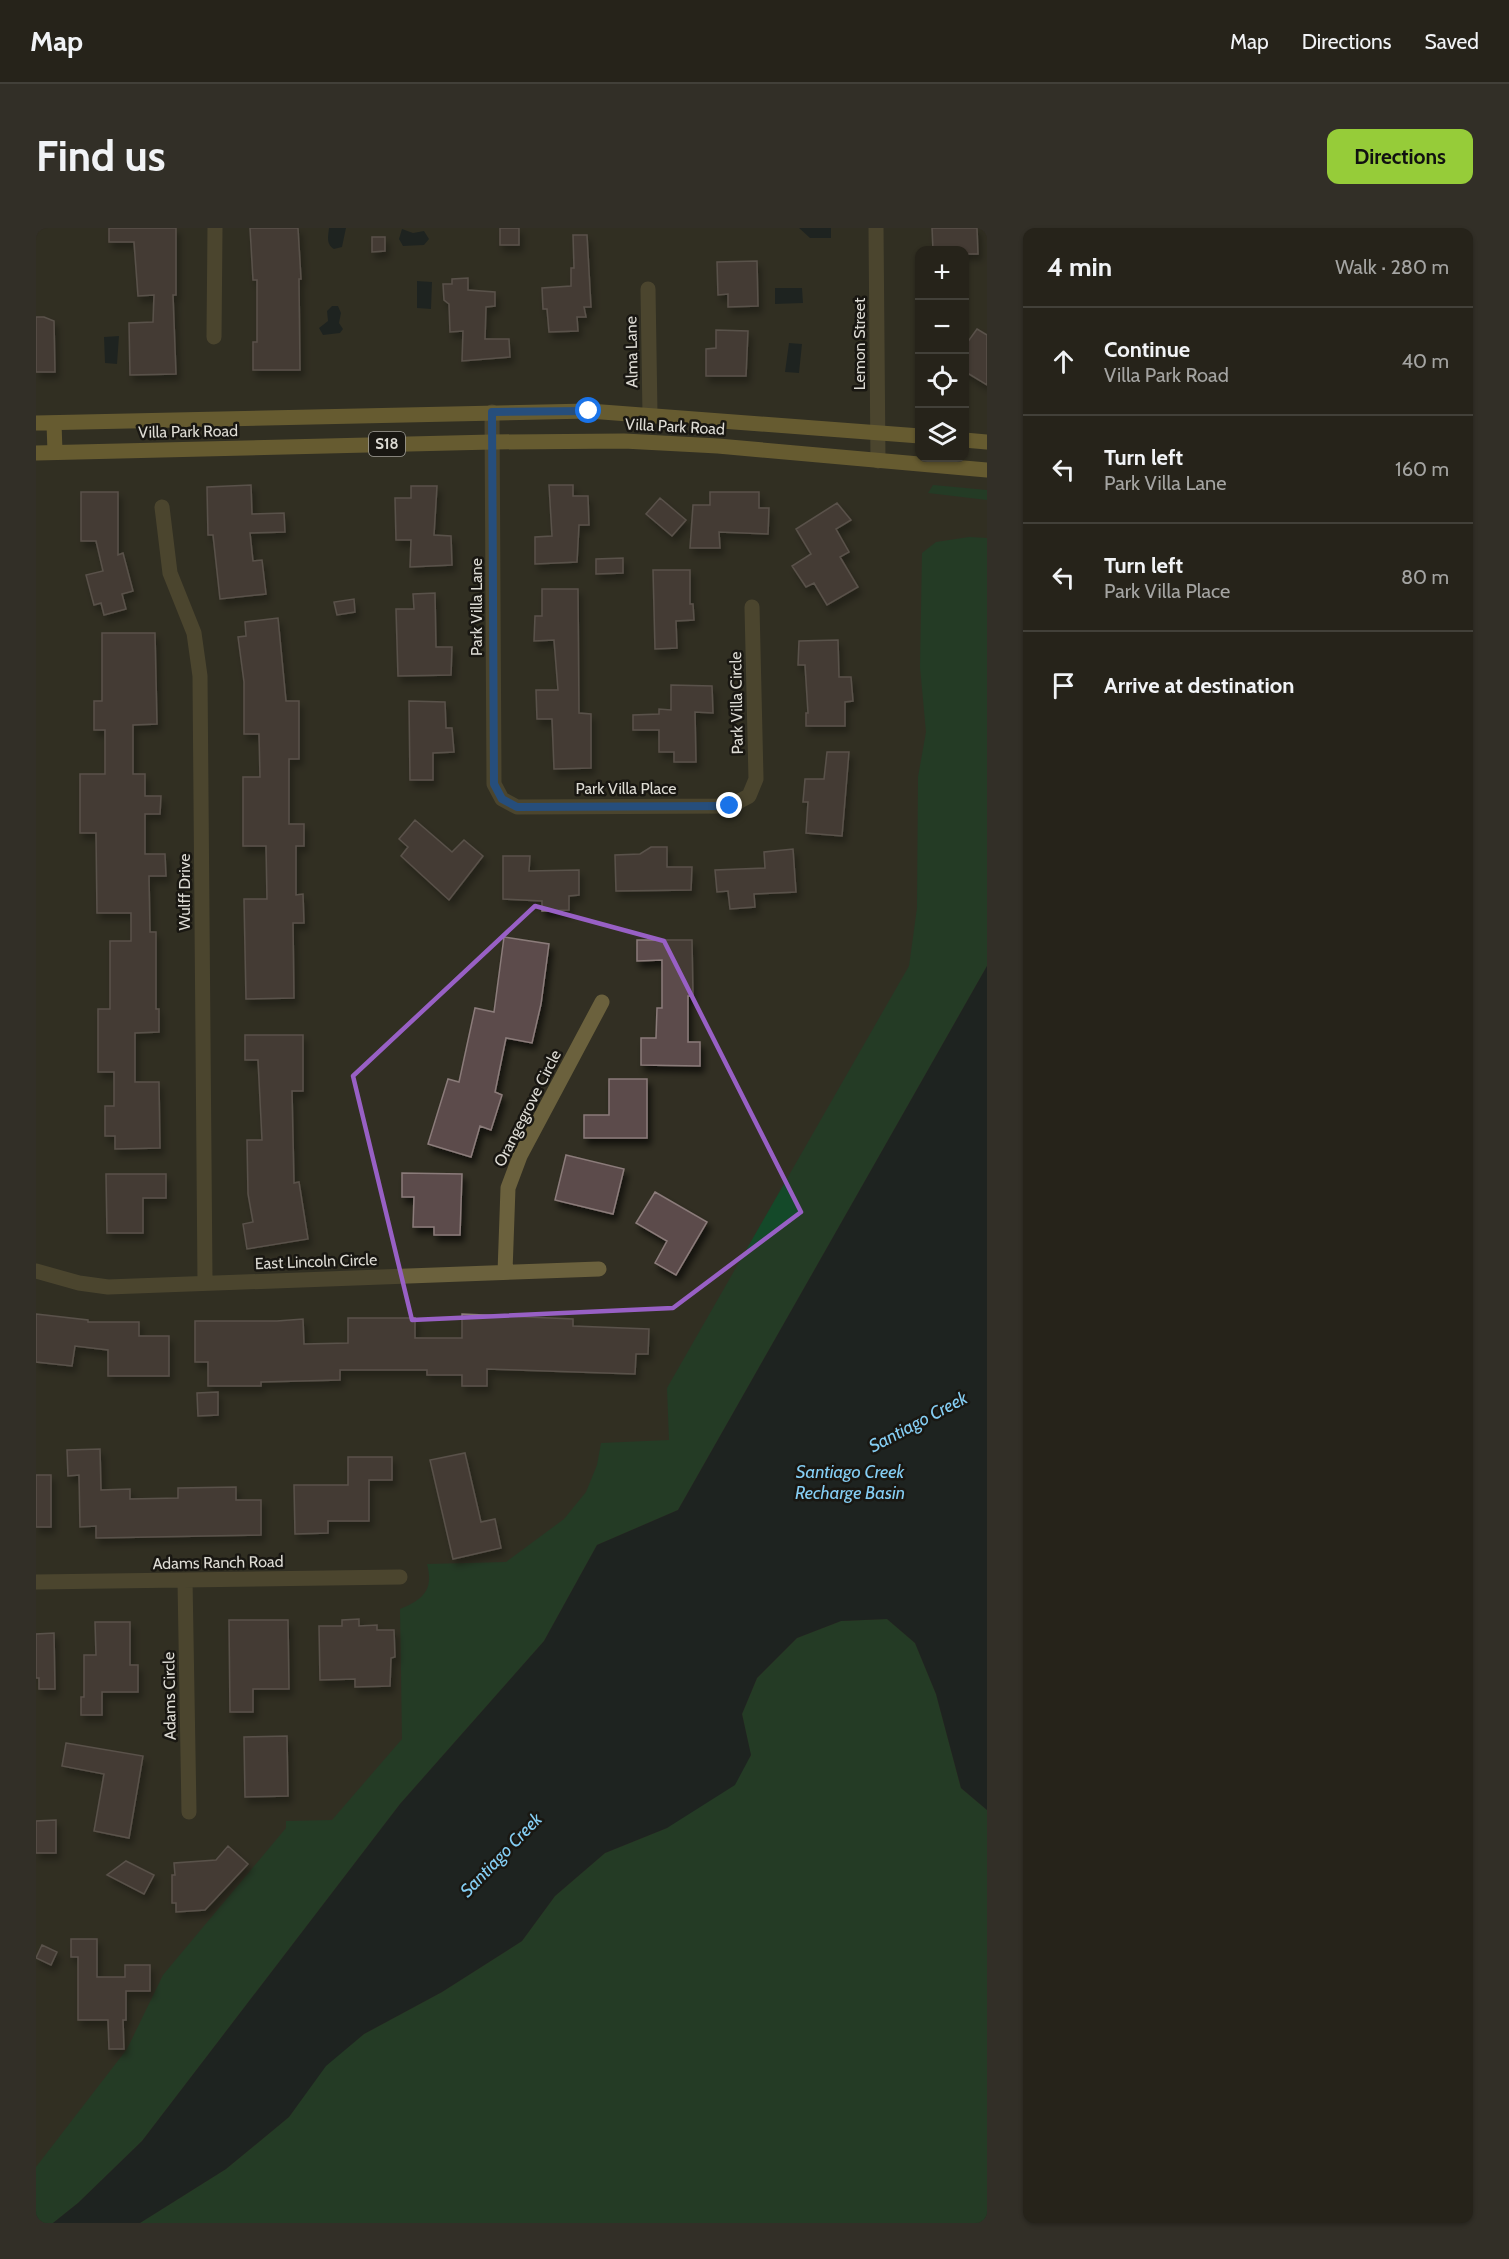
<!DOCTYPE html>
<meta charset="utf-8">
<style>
:root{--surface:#26231a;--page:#322f27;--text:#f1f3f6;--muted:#a4a4a2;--line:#424039;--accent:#96cc39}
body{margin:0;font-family:Cabin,sans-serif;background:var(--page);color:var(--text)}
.controls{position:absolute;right:18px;top:18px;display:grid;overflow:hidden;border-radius:12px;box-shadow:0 2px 4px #0004}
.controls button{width:54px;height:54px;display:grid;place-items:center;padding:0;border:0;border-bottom:2px solid var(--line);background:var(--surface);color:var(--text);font:30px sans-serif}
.stop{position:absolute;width:18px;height:18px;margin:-14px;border:4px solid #1a73e8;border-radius:50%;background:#fff}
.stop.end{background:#1a73e8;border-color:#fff;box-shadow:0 2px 6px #0008}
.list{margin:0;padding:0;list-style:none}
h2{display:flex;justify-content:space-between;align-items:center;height:78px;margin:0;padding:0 24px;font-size:26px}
h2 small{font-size:20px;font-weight:400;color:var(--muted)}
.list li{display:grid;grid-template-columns:39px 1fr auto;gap:18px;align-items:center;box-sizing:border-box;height:108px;padding:0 24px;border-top:2px solid var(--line)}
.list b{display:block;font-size:22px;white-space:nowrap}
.list p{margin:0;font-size:20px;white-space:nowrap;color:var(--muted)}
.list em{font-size:20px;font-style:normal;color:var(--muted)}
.icon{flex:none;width:33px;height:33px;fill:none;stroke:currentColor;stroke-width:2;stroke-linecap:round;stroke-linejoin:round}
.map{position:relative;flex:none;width:951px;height:1995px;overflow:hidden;border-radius:12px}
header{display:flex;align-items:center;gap:36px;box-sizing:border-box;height:84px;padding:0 30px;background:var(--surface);border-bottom:2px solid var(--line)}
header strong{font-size:28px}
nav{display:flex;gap:33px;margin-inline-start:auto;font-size:21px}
.intro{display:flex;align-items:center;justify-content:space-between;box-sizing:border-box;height:144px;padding:0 36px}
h1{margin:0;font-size:42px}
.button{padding:15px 27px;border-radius:12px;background:var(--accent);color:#111;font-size:21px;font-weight:700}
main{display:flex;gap:36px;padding:0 36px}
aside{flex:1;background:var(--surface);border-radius:12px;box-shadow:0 2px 4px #0004}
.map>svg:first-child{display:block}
.green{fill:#144929}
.water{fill:#08161d}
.building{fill:#5b4b4b;stroke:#8b7b7a;stroke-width:1.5;filter:url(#shadow)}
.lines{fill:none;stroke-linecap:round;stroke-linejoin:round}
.minor{stroke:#6b613d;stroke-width:15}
.tertiary{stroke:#6b613d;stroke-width:15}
.primary{stroke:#a79142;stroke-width:15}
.route{stroke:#1a73e8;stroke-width:8}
.marked{fill:none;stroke:#9860c5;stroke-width:4.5;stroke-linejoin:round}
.labels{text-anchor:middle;stroke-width:5;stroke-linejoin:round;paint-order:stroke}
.shield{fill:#191712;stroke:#a2a09a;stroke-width:1.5}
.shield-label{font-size:15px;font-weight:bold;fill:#dddbd4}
.street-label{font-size:16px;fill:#dddbd4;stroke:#191712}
.water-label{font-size:18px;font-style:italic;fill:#85cef4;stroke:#191712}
</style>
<header>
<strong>Map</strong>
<nav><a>Map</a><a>Directions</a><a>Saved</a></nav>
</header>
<div class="intro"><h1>Find us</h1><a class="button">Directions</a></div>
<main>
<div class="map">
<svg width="951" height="1995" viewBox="0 0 951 1995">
<defs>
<filter id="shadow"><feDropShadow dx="3.5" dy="6" stdDeviation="3" flood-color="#0009"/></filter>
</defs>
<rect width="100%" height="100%" fill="#322f23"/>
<!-- green -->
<path class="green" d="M897,257l54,5v10l-59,-7z
M933,309l18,1v428l-309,544 -81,35 -53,96 -144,163 -258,337 -64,62 -25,20h-17v-56l91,-118 36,-74 123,-147v-7l46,-1 70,-81 -2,-130c23,-9 34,-19 27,-45l79,-2 58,-43 22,-27 11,-27 4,-22 68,-3 -2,-52 242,-422 8,-58 1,-131 8,-45 -6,-65 2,-114 14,-11z
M851,1391l28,24 21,51 25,94 26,22v413h-847l86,-54 63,-52 37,-52 38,-31 78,-42 80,-51 33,-45 50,-43 62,-25 84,-72 -9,-42 15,-36 40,-40 44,-17z"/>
<!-- water -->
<path class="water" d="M293,0h17l-4,19 -8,2c-8,-5 -6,-12 -5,-21z
M763,0h32v10h-21z
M366,1l11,4 11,-2 5,8 -5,6 -21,1 -4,-7z
M381,53l15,1 -1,27 -14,-1z
M739,60h27l1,15 -28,1z
M296,78h6l3,7 -2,10 4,6 -3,4 -17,2 -4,-7 9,-7 -1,-10z
M83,108l-2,28 -12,-1 -1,-26z
M753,115l13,1 -3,29 -14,-1z
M951,738v844l-26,-22 -25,-94 -21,-51 -28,-24 -46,2 -44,17 -40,40 -15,36 9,41 -16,30 -68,43 -62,25 -50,43 -33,45 -80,51 -78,42 -38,32 -37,51 -63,52 -86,54h-87l25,-20 64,-62 258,-337 144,-163 53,-96 81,-35z"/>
<!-- building -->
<path class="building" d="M73,0h67v67h-3l3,79 -46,1 -1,-52 24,-1 1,-27 -16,1 -4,-54h-25z
M214,0h48l3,51h-2l1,91h-47v-28h4v-62h-4z
M464,0h19v17h-19z
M896,0h45l1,26h-14v-4h-31z
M537,7h14l4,72h-7l2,10h-9l1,14 -29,1 -2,-23h-4l-1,-21 29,-2v-18h3z
M336,9h13v14l-13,1z
M721,33l1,45 -30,1v-13l-10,1 -1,-33z
M432,50v12l27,2v14l-9,1 -1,32h24l1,18 -48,4 1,-30 -13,1 -1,-28 -5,-4 -1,-16h9v-5z
M0,89h8l10,4 1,51h-19z
M941,101l10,6v50l-23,-14v-24z
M680,102l32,1 -2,45h-40v-27l10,-1z
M215,257l1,29 32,-1 1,19 -35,1 3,28 9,-1 4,34 -46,5 -7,-64h-5l-1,-48z
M513,257h24v11h15l1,29h-10l-2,37 -42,2v-27l17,-1z
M375,258h26l-3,49 17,1 1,29 -42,2 1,-27h-15l-1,-42h16z
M45,264h37v63l5,-2 10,38 -11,3 4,15 -22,6 -3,-12 -7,2 -8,-30 17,-4 -7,-30h-15z
M674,264h49v16h10l-1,26 -49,-2 1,16h-30l3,-43h17z
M624,270l26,22 -14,16 -26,-22z
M801,275l14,17 -15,9 13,23 -9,5 18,30 -31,18 -13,-22 -8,4 -14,-21 19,-12 -15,-25z
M587,330v15l-27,1v-15z
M617,342h37v34h3l1,16 -18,1 1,27 -22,1z
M506,361h36l1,124 12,1v54l-37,1 -2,-50h-15l-1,-29h22l-4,-50 -20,1 1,-25h7z
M399,365l1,54h16l-1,28 -53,1 -2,-67h18l-1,-15z
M318,371l1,13 -18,3 -3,-13z
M242,390l8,83h13v58h-10v65h15v22h-8v49l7,-1 1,29h-11l1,75 -48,1 -2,-100h23l-1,-53h-23v-69h17l-1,-43h-15v-52l-6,-45 8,-1 -1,-14z
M66,405h53l2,91 -24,1v49h12v22h16l-1,18h-15v40h20l1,22h-17l1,56h6v77h3v23l-24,1v49h24l1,66 -45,1v-13h-10v-30h9v-34h-16v-63h12v-68h21v-28h-34l-1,-80h-16v-59h25v-44h-11v-29h8z
M802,412l1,37h12l2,24 -8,1v24h-39v-13h2l-3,-48h-7l1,-24z
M635,457l41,1 1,27 -18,-1 1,50h-22v-10h-15v-22h-26v-15l26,-1v-5l12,1z
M373,473l36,1 1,26h6l2,24 -21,1v27h-23z
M791,524h22l-7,84 -36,-3 2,-31h-5l2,-23h19z
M379,592l37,32 12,-12 19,16 -34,44 -48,-44 7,-9 -9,-8z
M615,619h16v20h25l-1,23 -75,1 -1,-36 25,-1z
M757,621l3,43 -42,2 1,13 -25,2 -2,-18 -11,1 -2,-22 50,-2 -1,-16z
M467,628h27l-1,15 50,-1v25l-10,1v14l-27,1v-10l-39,-2z
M468,709l45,7 -8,60 -9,39 -26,-5 -11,54 7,3 -11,35 -11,-4 -9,31 -43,-13 20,-65 11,3 16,-74 19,4z
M601,712h55l1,56h-5v46h12v24l-59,-1v-27h15l1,-30h5v-48l-25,1z
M209,807h58v56h-11l2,92 5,-1 9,57 -61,10 -4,-25 10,-2 -5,-28 -1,-54h15l-4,-80h-13z
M573,851h38v59h-63v-23h25z
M530,927l58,14 -11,45 -58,-14z
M366,945l60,1 -2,61h-26v-8h-21l1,-30h-12z
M70,946h60v24h-23v35h-36z
M619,964l52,30 -31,53 -21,-12 12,-22 -31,-18z
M0,1086l52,6v2h51v14h30v40h-61v-26l-33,-4 -3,20 -36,-4z
M426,1086l111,5v7l76,3 -1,25h-12l-1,20 -148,-5v17h-25v-11h-35v-5h-87v10l-79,2v4h-53v-24h-13v-41h82l26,-2 1,25 44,-1v-25h67v20h47z
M182,1164v23l-20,1 -1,-23z
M64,1221l1,41 29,-1v10l48,-1v-10l58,-1v13h25v35l-165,3v-12l-16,1 -1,-52 -11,1 -1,-26z
M429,1225l16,69 14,-3 6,29 -48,11 -23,-99z
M312,1229h44v23h-23v41h-41v12l-33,1 -1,-49h54z
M0,1247h15v52h-15z
M323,1391v7l18,-1v5h17l1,27 -4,1 -1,28 -35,1v-8l-35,1 -1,-54h23v-6z
M193,1392h59l1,69h-36v23h-23z
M59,1394h35v43h8v27h-36v23h-21v-18h3v-42h12z
M18,1405l1,56h-16v-11h-3v-44z
M251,1508l1,60 -43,1 -1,-60z
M30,1515l77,13 -14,82 -35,-7 10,-57 -42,-8z
M20,1592v33h-20v-32z
M192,1618l20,18 -43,46 -29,2v-9h-4v-28h3l-1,-12 42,-3z
M90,1633l28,14 -10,19 -37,-19z
M35,1711h26v38h28v-12h25v26h-24v29h-3l1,29h-15l-1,-29h-30v-63h-7z
M6,1717l15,7 -6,13 -15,-7z"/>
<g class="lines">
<!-- minor -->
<path class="minor" d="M612,61l2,126
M178,109l1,-109
M456,184l2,372 8,15 15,8 213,-1 19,-10 7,-17 -4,-172
M126,279l8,66 24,60 6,43 5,606
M0,1043l43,12 29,4 491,-18
M469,1044l3,-84 12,-32 82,-154
M149,1352l4,232
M0,1354l364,-5"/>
<!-- tertiary -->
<path class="tertiary" d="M840,0l2,233"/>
<!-- primary -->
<path class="primary" d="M0,195l553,-12 331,25
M18,195l1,29
M928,212l23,2
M0,225l456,-11 132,-1 94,5 269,24"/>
</g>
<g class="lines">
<!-- route -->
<path class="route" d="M553,183l-97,1 2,372 8,15 15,8 213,-1"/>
</g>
<!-- marked area -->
<path d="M0 0H951V1995H0ZM499,678l129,35 137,271 -128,96 -261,12 -59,-244z" fill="#322f23" fill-opacity=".55" fill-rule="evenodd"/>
<path class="marked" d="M499,678l129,35 137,271 -128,96 -261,12 -59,-244z"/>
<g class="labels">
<!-- shield labels -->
<rect class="shield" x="333" y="204" width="36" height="24" rx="4.5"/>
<g class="shield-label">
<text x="351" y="221">S18</text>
</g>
<!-- street labels -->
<g class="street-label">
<text transform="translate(823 116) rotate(-90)" y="6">Lemon Street</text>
<text transform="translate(595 124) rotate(-91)" y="6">Alma Lane</text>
<text transform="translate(639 198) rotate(3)" y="6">Villa Park Road</text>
<text transform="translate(152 203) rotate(-1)" y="6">Villa Park Road</text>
<text transform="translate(440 379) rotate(-90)" y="6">Park Villa Lane</text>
<text transform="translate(700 475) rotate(-91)" y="6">Park Villa Circle</text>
<text x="590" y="566">Park Villa Place</text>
<text transform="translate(148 664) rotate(-90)" y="6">Wulff Drive</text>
<text transform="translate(491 880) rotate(-63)" y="6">Orangegrove Circle</text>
<text transform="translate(280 1033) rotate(-2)" y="6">East Lincoln Circle</text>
<text transform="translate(182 1334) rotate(-1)" y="6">Adams Ranch Road</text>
<text transform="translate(133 1468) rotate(-91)" y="6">Adams Circle</text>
</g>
<!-- water labels -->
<g class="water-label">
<text transform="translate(882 1194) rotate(-28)" y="6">Santiago Creek</text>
<text x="814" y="1250">Santiago Creek<tspan x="814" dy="21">Recharge Basin</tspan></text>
<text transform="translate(465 1627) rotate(-46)" y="6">Santiago Creek</text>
</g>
</g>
</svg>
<div class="controls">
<button>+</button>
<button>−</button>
<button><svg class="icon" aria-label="locate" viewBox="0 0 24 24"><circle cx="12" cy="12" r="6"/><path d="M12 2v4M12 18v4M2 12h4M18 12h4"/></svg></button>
<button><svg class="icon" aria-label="layers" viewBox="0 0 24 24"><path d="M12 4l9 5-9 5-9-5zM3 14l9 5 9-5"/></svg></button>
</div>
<div class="stop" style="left:553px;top:183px"></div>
<div class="stop end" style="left:694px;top:578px"></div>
</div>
<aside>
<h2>4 min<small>Walk · 280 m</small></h2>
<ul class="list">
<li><svg class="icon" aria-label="ahead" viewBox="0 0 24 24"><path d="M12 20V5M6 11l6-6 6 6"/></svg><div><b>Continue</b><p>Villa Park Road</p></div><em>40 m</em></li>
<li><svg class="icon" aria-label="left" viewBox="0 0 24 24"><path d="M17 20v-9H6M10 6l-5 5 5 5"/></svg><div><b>Turn left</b><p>Park Villa Lane</p></div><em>160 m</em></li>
<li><svg class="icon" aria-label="left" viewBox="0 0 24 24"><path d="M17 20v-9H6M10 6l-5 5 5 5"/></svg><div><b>Turn left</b><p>Park Villa Place</p></div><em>80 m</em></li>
<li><svg class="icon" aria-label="arrive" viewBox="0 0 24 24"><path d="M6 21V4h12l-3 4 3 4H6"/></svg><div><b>Arrive at destination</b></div></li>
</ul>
</aside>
</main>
